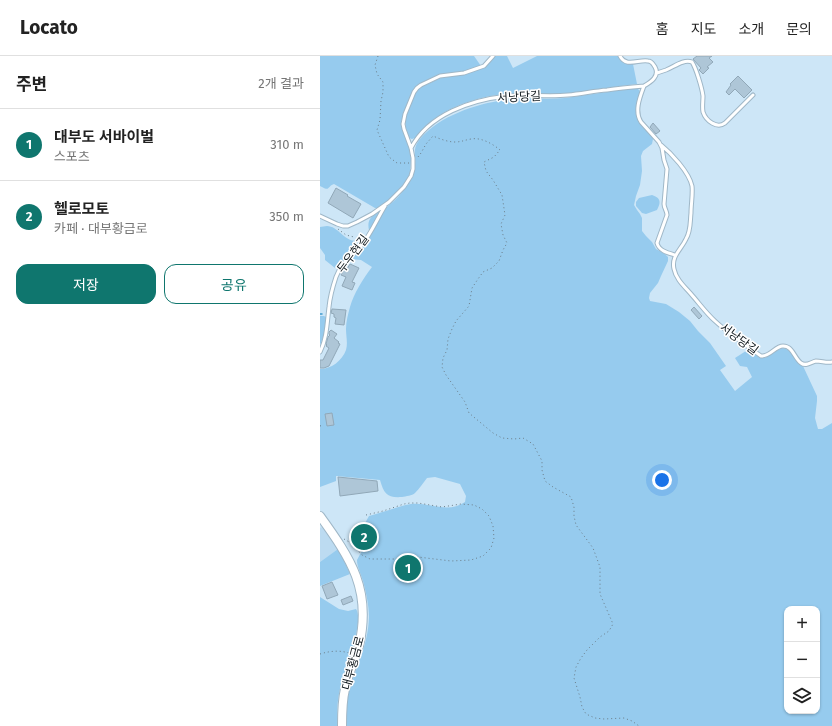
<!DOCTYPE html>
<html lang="ko">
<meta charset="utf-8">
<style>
:root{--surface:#fff;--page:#f6f6f6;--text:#222;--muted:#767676;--line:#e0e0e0;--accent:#0f766e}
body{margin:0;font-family:"Fira Sans","Noto Sans KR",sans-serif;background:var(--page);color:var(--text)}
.controls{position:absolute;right:12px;bottom:12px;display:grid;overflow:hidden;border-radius:8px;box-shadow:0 1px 3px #0004}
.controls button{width:36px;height:36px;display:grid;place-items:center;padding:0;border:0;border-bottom:1px solid var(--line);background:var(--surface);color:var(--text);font:20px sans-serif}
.you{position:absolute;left:342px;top:424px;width:14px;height:14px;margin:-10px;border:3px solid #fff;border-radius:50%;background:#1a73e8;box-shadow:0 0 0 6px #1a73e833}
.badge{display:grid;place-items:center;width:26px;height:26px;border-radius:50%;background:var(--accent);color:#fff;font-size:13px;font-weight:700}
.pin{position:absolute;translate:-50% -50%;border:2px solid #fff;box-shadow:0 1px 4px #0006}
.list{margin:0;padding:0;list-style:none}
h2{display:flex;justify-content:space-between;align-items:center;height:52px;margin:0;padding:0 16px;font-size:17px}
h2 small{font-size:13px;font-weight:400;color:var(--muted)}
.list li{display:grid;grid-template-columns:26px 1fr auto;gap:12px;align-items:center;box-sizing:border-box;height:72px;padding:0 16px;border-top:1px solid var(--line)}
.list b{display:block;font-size:15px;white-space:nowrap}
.list p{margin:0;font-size:13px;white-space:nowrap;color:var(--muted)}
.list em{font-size:13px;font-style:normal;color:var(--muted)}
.actions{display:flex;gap:8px;padding:12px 16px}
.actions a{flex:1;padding:9px 0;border:1px solid var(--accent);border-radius:12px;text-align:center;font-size:14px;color:var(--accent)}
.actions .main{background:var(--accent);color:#fff}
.icon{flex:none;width:22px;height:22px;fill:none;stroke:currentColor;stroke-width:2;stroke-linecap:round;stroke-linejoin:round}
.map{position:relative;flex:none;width:512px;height:670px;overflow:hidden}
header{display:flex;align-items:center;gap:24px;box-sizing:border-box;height:56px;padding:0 20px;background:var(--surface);border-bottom:1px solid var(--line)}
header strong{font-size:19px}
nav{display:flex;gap:22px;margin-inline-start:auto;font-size:14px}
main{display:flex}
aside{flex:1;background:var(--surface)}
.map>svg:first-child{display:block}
.built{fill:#bcdbf1}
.green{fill:#96cbee;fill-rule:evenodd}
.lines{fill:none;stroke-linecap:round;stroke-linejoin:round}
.stream{stroke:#429bce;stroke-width:1.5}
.building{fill:#aec6d7;stroke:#91a8b8}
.service-casing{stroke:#9fb7c7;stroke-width:5}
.secondary-casing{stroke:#9fb7c7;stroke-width:10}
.path{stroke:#6b7c87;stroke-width:1;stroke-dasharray:1 3;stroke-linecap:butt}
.service{stroke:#fff;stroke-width:3}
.secondary{stroke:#fff;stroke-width:8}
.labels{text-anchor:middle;stroke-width:3;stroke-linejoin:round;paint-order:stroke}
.street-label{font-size:12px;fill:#10191e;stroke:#fff}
</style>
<header>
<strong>Locato</strong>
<nav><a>홈</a><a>지도</a><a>소개</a><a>문의</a></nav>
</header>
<main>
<aside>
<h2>주변<small>2개 결과</small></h2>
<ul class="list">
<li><span class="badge">1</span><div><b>대부도 서바이벌</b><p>스포츠</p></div><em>310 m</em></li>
<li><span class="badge">2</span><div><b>헬로모토</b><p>카페 · 대부황금로</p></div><em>350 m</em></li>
</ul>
<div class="actions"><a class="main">저장</a><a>공유</a></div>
</aside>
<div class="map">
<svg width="512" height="670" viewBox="0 0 512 670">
<rect width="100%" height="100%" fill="#cde6f7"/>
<!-- built -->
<path class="built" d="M2,471l16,22 -18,13v-34z"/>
<!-- green -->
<path class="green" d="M0,0h154l7,10 -17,5 -25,4 -23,11 -3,4 -8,20 -4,12 2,9 7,19 1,10 -1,13 -2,6 -5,7 -13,14 -8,5 -4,3h-3l-41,-24c-8,3 -3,8 -14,2z
M175,0h12l6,12 24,-12h81c3,7 8,8 15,8l4,20c-26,3 -51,8 -76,10 -18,1 -37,-2 -55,0 -24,2 -50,10 -69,23 -9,6 -15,14 -22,21l-3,1 -3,-1 -3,-9 -1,-7 1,-8 9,-20 2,-4 4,-3 20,-9 20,-3 23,-7z
M315,32h2l3,3 -4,18v6l4,7 12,14 1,3 -1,5 -9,7 -2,5 1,15 -2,14 -4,11 -2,9 3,5 3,4 2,4v13l4,5 6,6 4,7 9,5 3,3v4l-7,15 -3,7 -8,10 -1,5 1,3 16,3 13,8 11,9 8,10 12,12 16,23 -6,4 15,21 17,-14 -5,-10 -7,-1 -5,-8 14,-9 10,8 3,1h3l16,-10c11,0 14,13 22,18l14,30v5l-2,17 3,11h4l10,-6v303h-485c0,-11 -1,-23 2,-34 7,-26 19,-46 20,-75 0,-11 -3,-25 -6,-36 -2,-7 -6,-14 -6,-21l18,-34 -11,-1 5,-9c13,-3 29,-10 42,-12 18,-2 37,10 54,-2l1,-6 -6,-12 -25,-7 -8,1c-4,5 -8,11 -12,15 -3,3 -9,3 -13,4 -15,1 -18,-3 -22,-17l-44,-4v5l-16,6v-118c11,0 22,-8 26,-19 2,-7 0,-14 0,-21 0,-7 2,-15 4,-22 4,-14 13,-28 22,-40l-11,-7 -11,-1 20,-25c-1,-4 -3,-10 0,-15 3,-5 15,-10 19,-14 7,-5 12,-11 17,-18 5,-6 9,-14 9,-22 1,-11 -3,-16 5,-26 19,-23 56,-35 84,-39 20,-3 41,0 61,-2 23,-3 46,-7 70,-10zM467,553h30v102h-30z
M332,139c9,3 9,7 5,15l-11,4 -4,-1 -6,-7v-4l3,-4z
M7,170c13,0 20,22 35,12l1,2v2l-25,25 -3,1 -10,-8v-5l-5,-7v-21z
M0,260h4l2,1c1,9 -2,19 -6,28z
M18,493l5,9 7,16 -30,12v-24z
M0,541l19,12 9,2 8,-2c9,13 -13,64 -16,80 -3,12 -3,25 -3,37h-17z"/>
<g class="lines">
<!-- stream -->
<path class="stream" d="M0,258h2"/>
</g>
<!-- building -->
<path class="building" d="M377,0h15l-3,2 4,4 -6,5 2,1 -6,6 -4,-4 2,-2 -8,-9z
M418,20l14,14 -8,8 -9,-9 -6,6 -3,-3 5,-7 -1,-1z
M333,67l7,8 -4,3 -6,-7z
M16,132l12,7 -1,1 14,8 -8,14 -25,-15z
M30,208l9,4 -7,14 3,1 -3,7 -10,-4 4,-9 -5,-2 4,-8 2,2z
M374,251l8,9 -3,3 -8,-9z
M12,253l14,1 -2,15 -9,-1 1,-6 -2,-1v-3l-3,-1z
M11,274l6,4 -3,4 5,4 -1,1 2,1 -11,22 -5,2h-4v-8h3l6,-12 -3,-2 1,-1 -1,-1 2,-7 2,-2 -1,-1v-2z
M12,357l2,12 -7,1 -2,-12z
M18,421l39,4 1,10 -38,5z
M45,472l6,3 -7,13 -6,-3z
M12,526l6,13 -11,4 -5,-13z
M31,540l2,5 -10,4 -2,-5z"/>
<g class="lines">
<!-- service casing -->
<g class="service-casing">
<path id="service" d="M337,17c3,-1 6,-2 9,-3 8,-3 17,-11 26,-8 4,6 10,26 11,34 0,5 -1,11 0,16 3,9 14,17 22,11l28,-28
M324,30c-4,11 -10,25 -3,36l18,20 3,6 2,12 3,9 -3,35c0,4 3,7 3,11l-10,28c2,8 11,10 18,12
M341,89c10,8 28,27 31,41 1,8 -1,18 -1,27 -1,9 0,18 -5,26 -5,11 -15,17 -12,30 2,10 10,17 17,25 8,9 15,19 24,27 14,13 30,24 46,35 9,1 14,-10 22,-10 10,0 11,12 18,17 5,4 10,-1 15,-2 6,0 10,2 16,1
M91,92c18,-34 60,-48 96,-52 20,-2 41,1 61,-1 13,-1 26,-4 39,-5 13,-2 25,-3 37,-4 7,-4 16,-10 11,-19 -2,-3 -3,-6 -7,-6 -9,-2 -22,7 -28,-5
M0,160l17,8 6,2h5l9,-4 15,-8 17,-12 15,-15 7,-11 2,-7v-11l-2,-10 -7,-19 -1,-5 2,-10 9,-22 3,-4 4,-3 19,-9 24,-3 20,-7 9,-10
M0,296c7,-14 7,-29 9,-45 1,-10 4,-21 7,-30 5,-14 16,-21 25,-31 10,-12 16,-27 24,-40"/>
</g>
<!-- secondary casing -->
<g class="secondary-casing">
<path id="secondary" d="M0,460c31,43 52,74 39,130 -4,14 -11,28 -14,43 -3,12 -3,25 -3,37"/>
</g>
<!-- path -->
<path class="path" d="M58,0l-3,9 2,9 6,8v10l-2,9 -1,19 -3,10 12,27 8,6h12
M98,101l3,-4 5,-9 7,-8c7,3 15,6 22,6 6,0 10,-2 16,-3 10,-2 22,5 29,11l-6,7 -10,5 2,9 7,9 9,15 3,20 -4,9 2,11 4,8 -4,7 -4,11 -7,7 -9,4 -5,7 -6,9 -3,18 -13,15 -4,8 -4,10 -1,11 -4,8 -1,9 4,8 19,27 4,11 24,20 9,5 12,1 9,-1 10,6 9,17v9l3,11 8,6 18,10 3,10v9l2,9 17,23 7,19v27l13,30 -4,7 -9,6 -13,13 -6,8 -5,9 -2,11 6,19 2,10 4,7 9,4 9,1 20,-1 8,3 7,5
M18,173l8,6 8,2
M0,370l3,-1
M24,483l7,4 11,12 8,4h32l16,-2 33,4 20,-1 12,-4 8,-8 3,-10 -1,-12 -4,-10 -7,-7 -8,-4 -13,-1 -19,3 -24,-4h-8l-6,1 -21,7 -17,4
M0,598c10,-3 19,-4 29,-1"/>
<!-- service -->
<use href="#service" class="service"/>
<!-- secondary -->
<use href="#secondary" class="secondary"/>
</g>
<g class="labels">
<!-- street labels -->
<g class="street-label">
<text transform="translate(199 41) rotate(-3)" y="4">서낭당길</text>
<text transform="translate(33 198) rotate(-53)" y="4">두우현길</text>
<text transform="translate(419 283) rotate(37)" y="4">서낭당길</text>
<text transform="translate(33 607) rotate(-75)" y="4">대부황금로</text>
</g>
</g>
</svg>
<div class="controls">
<button>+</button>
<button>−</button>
<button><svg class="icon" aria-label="layers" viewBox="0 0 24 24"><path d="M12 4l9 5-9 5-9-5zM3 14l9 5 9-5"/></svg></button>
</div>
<div class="you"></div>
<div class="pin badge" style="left:88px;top:512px">1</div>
<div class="pin badge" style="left:44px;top:481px">2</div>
</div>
</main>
